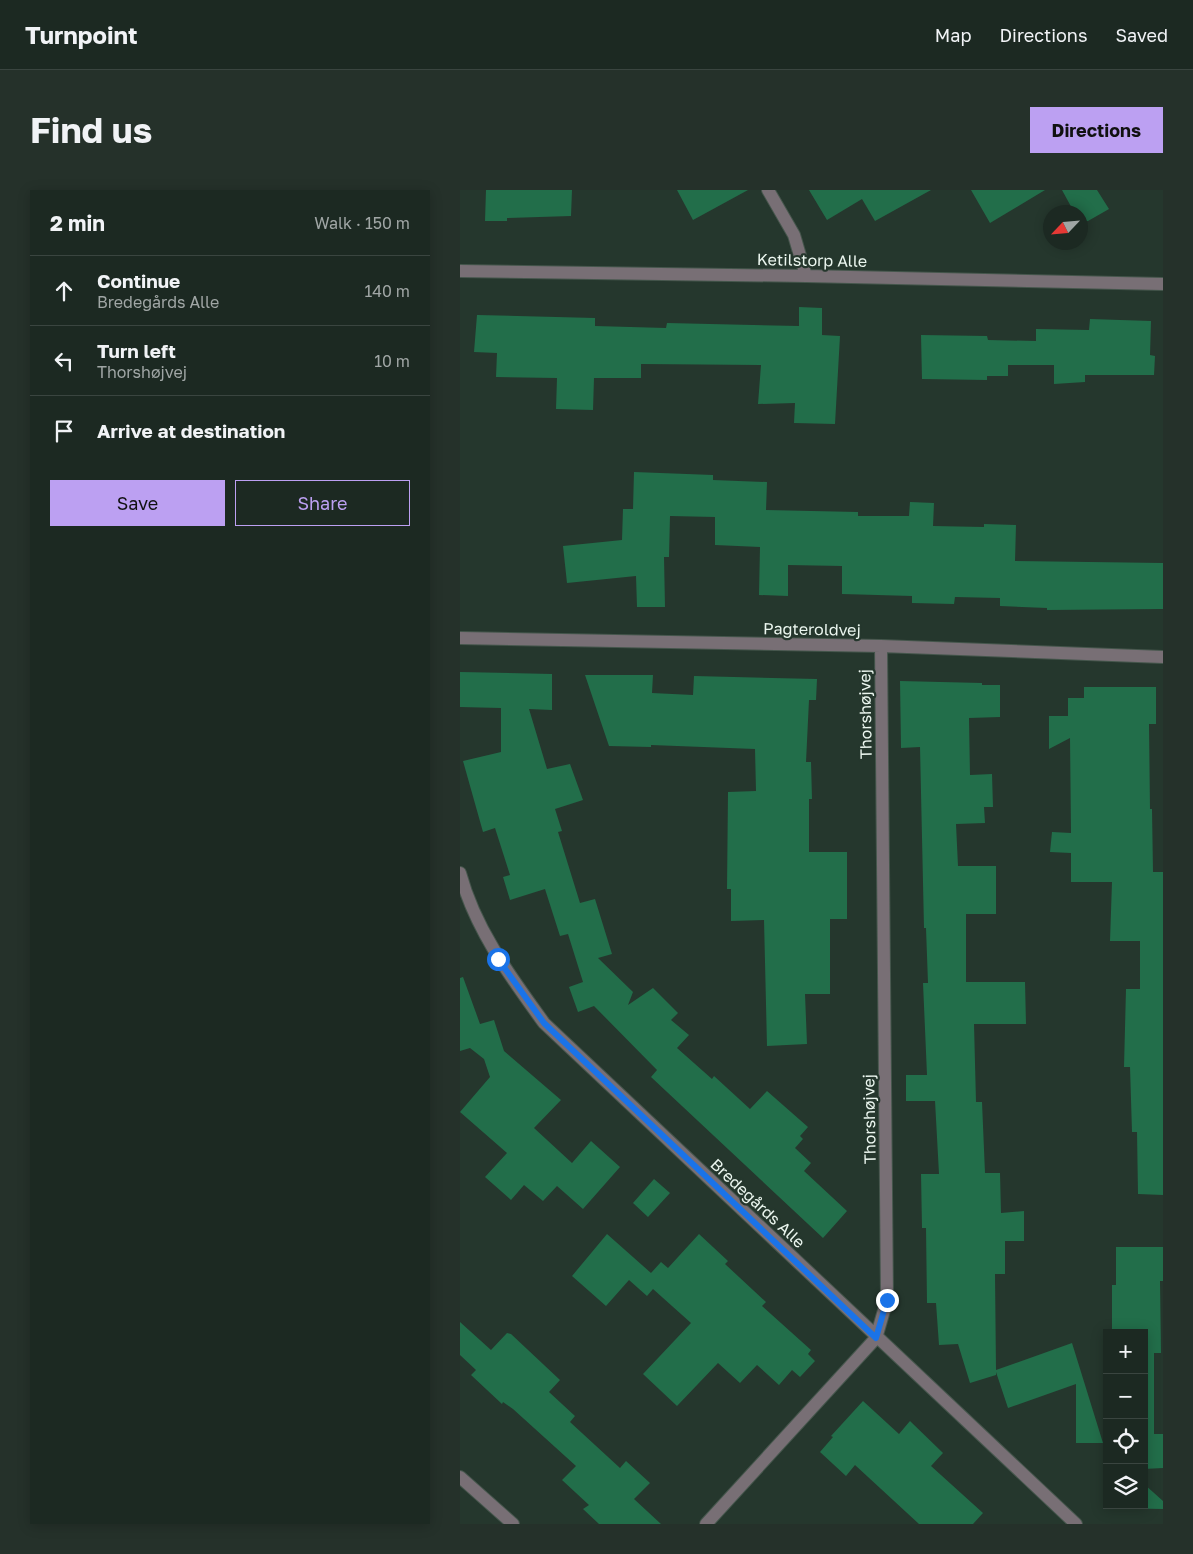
<!DOCTYPE html>
<meta charset="utf-8">
<style>
:root{--surface:#1c2922;--page:#25312a;--text:#f1f3f6;--muted:#a0a6a5;--line:#3a4540;--accent:#bca0f2}
body{margin:0;font-family:"Golos Text",sans-serif;background:var(--page);color:var(--text)}
.controls{position:absolute;right:15px;bottom:15px;display:grid;overflow:hidden;border-radius:0px;box-shadow:0 2px 12px #0003}
.controls button{width:45px;height:45px;display:grid;place-items:center;padding:0;border:0;border-bottom:1px solid var(--line);background:var(--surface);color:var(--text);font:25px sans-serif}
.compass{position:absolute;left:583px;top:15px;width:45px;height:45px;border-radius:50%;background:var(--surface);box-shadow:0 2px 12px #0003;rotate:244deg}
.stop{position:absolute;width:15px;height:15px;margin:-11px;border:4px solid #1a73e8;border-radius:50%;background:#fff}
.stop.end{background:#1a73e8;border-color:#fff;box-shadow:0 1px 5px #0008}
.list{margin:0;padding:0;list-style:none}
h2{display:flex;justify-content:space-between;align-items:center;height:65px;margin:0;padding:0 20px;font-size:21px}
h2 small{font-size:16px;font-weight:400;color:var(--muted)}
.list li{display:grid;grid-template-columns:32px 1fr auto;gap:15px;align-items:center;box-sizing:border-box;height:70px;padding:0 20px;border-top:1px solid var(--line)}
.list b{display:block;font-size:19px;white-space:nowrap}
.list p{margin:0;font-size:16px;white-space:nowrap;color:var(--muted)}
.list em{font-size:16px;font-style:normal;color:var(--muted)}
.actions{display:flex;gap:10px;padding:15px 20px}
.actions a{flex:1;padding:11px 0;border:1px solid var(--accent);border-radius:0px;text-align:center;font-size:18px;color:var(--accent)}
.actions .main{background:var(--accent);color:#111}
.icon{flex:none;width:28px;height:28px;fill:none;stroke:currentColor;stroke-width:2;stroke-linecap:round;stroke-linejoin:round}
.map{position:relative;flex:none;width:703px;height:1334px;overflow:hidden;border-radius:0px}
header{display:flex;align-items:center;gap:30px;box-sizing:border-box;height:70px;padding:0 25px;background:var(--surface);border-bottom:1px solid var(--line)}
header strong{font-size:24px}
nav{display:flex;gap:28px;margin-inline-start:auto;font-size:18px}
.intro{display:flex;align-items:center;justify-content:space-between;box-sizing:border-box;height:120px;padding:0 30px}
h1{margin:0;font-size:35px}
.button{padding:12px 22px;border-radius:0px;background:var(--accent);color:#111;font-size:18px;font-weight:700}
main{display:flex;gap:30px;padding:0 30px}
aside{flex:1;background:var(--surface);border-radius:0px;box-shadow:0 2px 12px #0003}
.map>svg:first-child{display:block}
.building{fill:#226e4a}
.lines{fill:none;stroke-linecap:round;stroke-linejoin:round}
.minor-casing{stroke:#45564c;stroke-width:14}
.tertiary-casing{stroke:#45564c;stroke-width:14}
.minor{stroke:#786f75;stroke-width:12}
.tertiary{stroke:#786f75;stroke-width:12}
.route{stroke:#1a73e8;stroke-width:6}
.labels{text-anchor:middle;stroke-width:4.5;stroke-linejoin:round;paint-order:stroke}
.street-label{font-size:16px;fill:#ebf6ef;stroke:#25372d}
</style>
<header>
<strong>Turnpoint</strong>
<nav><a>Map</a><a>Directions</a><a>Saved</a></nav>
</header>
<div class="intro"><h1>Find us</h1><a class="button">Directions</a></div>
<main>
<aside>
<h2>2 min<small>Walk · 150 m</small></h2>
<ul class="list">
<li><svg class="icon" aria-label="ahead" viewBox="0 0 24 24"><path d="M12 20V5M6 11l6-6 6 6"/></svg><div><b>Continue</b><p>Bredegårds Alle</p></div><em>140 m</em></li>
<li><svg class="icon" aria-label="left" viewBox="0 0 24 24"><path d="M17 20v-9H6M10 6l-5 5 5 5"/></svg><div><b>Turn left</b><p>Thorshøjvej</p></div><em>10 m</em></li>
<li><svg class="icon" aria-label="arrive" viewBox="0 0 24 24"><path d="M6 21V4h12l-3 4 3 4H6"/></svg><div><b>Arrive at destination</b></div></li>
</ul>
<div class="actions"><a class="main">Save</a><a>Share</a></div>
</aside>
<div class="map">
<svg width="703" height="1334" viewBox="0 0 703 1334">
<rect width="100%" height="100%" fill="#25372d"/>
<!-- building -->
<path class="building" d="M26,0h86l-1,26 -64,2v3h-22z
M217,0h71l-55,30z
M349,0h122l-56,31 -13,-22 -35,21z
M511,0h74l-55,33z
M602,0h35l12,19 -21,12h-8v-9h-6z
M339,117l23,1v27l18,1 -5,88 -41,-1 1,-20 -37,1 3,-39 -120,-1v14h-47l-1,32 -37,-1 1,-31 -61,-1 1,-24 -23,-1 3,-37 118,3v8l71,2 1,-5 132,3z
M630,129l61,2 -1,34 5,1 -1,19h-69v7l-31,2v-19h-46v11h-21v4l-65,-1 -1,-44 66,1 1,4 48,1v-12l53,1z
M174,282l79,3v5l54,2 -1,28 92,2v4h51l1,-14 24,1 -1,23 51,1v-3l32,1 -1,36 148,2v46l-116,1v-2l-47,-2v-8l-45,-1 -1,7 -42,-1v-7l-70,-2v-28l-54,-1v31l-29,-1 1,-48 -45,-2v-28l-45,-1 -1,41h-5l1,50h-28l-1,-31 -69,7 -4,-37 59,-6 1,-31h10z
M0,482l92,2v36l-23,-1 18,60 23,-5 13,36 -28,9 7,22 -4,1 22,71 15,-4 17,55 -14,4 35,34 -5,13 25,-17 25,25 -7,7 18,15 -12,13 35,31 2,-3 36,33 17,-18 41,36 -8,9 3,3 -8,9 16,15 -7,8 43,40 -24,27 -172,-161 6,-7 -63,-64 -16,6 -9,-25 14,-5 -15,-48 -8,2 -15,-47 -35,11 -7,-23 7,-2 -15,-47 -12,4 -20,-71 38,-9v-44l-41,-1z
M125,485h68l-1,18 41,2 1,-19 123,3 -1,21h-7l-3,62h5l1,37h-3v53h38v67h-17v75h-25l2,50 -40,2 -3,-126 -33,1v-32h-4l1,-97 28,-1 -1,-42 -104,-4v2l-42,-1z
M440,491l82,2v2h18v32l-31,1 1,57 22,-1 1,33h-9l1,16 -29,1 2,42h38v48h-30v68h59l1,42h-52l2,78h6l3,71h15l1,40 23,-2v30h-19v33h-10l1,96 76,-27 31,100h-27v-59l-68,24 -12,-36v3l-26,8 -12,-39 -19,1 -3,-42h-9l-1,-75h-4l-1,-54h18l-4,-73h-29v-26h21l-4,-92h5l-2,-55h-2l-4,-181 -19,1z
M624,497h72v37h-7l1,85h2l1,63h10v323l-25,-1 -1,-62h-5l-2,-65h-6l2,-78h14v-48h-30l2,-59h-41v-29l-21,-1 2,-20 19,1 -1,-95 -21,11v-33h19v-18h16z
M3,787l17,47 14,-4 10,31 57,49 -27,28 38,35 19,-22 29,26 -37,42 -26,-23 -14,15 -19,-16 -13,15 -26,-23 22,-24 -47,-41 30,-35 -6,-18 -14,-11 -10,3v-73z
M194,989l16,14 -22,24 -15,-14z
M147,1044l44,39 10,-11 7,6 31,-34 29,27 -3,3 41,38 -4,4 49,44 -3,4 7,7 -15,16 -8,-7 -13,15 -22,-20 -17,18 -22,-20 -41,43 -34,-32 48,-51 -38,-34 -6,7 -18,-16 -23,26 -34,-30z
M656,1057h47v34h-3l1,72h-7v81h9v34l-19,1v-136h-32v-48h4z
M0,1132l31,28 16,-17 4,1 49,46 -11,12 26,24 -5,6 50,46 6,-7 24,22 -16,16 27,25h-62l-16,-15 6,-4 -27,-25 14,-14 -63,-57 -10,-7 -1,2 -31,-29 5,-5 -16,-15z
M403,1211l36,33 11,-13 33,32 -12,13 52,47 -10,11h-54l-64,-59 -9,11 -26,-24 13,-15 -2,-1z
M684,1294l19,17v8l-55,-1v-3h36z"/>
<g class="lines">
<!-- minor casing -->
<g class="minor-casing">
<path id="minor" d="M308,0l26,45 12,41
M0,81l346,5 357,8
M0,448l421,8 282,11
M0,683c15,56 50,103 84,150l532,501
M246,1334l170,-186 11,-38 -6,-654"/>
</g>
<!-- tertiary casing -->
<g class="tertiary-casing">
<path id="tertiary" d="M0,1287l53,47"/>
</g>
<!-- minor -->
<use href="#minor" class="minor"/>
<!-- tertiary -->
<use href="#tertiary" class="tertiary"/>
</g>
<g class="lines">
<!-- route -->
<path class="route" d="M38,769l46,64 332,315 11,-38"/>
</g>
<g class="labels">
<!-- street labels -->
<g class="street-label">
<text transform="translate(352 70) rotate(1)" y="6">Ketilstorp Alle</text>
<text transform="translate(352 439) rotate(1)" y="6">Pagteroldvej</text>
<text transform="translate(405 524) rotate(-91)" y="6">Thorshøjvej</text>
<text transform="translate(409 929) rotate(-91)" y="6">Thorshøjvej</text>
<text transform="translate(298 1013) rotate(43)" y="6">Bredegårds Alle</text>
</g>
</g>
</svg>
<div class="controls">
<button>+</button>
<button>−</button>
<button><svg class="icon" aria-label="locate" viewBox="0 0 24 24"><circle cx="12" cy="12" r="6"/><path d="M12 2v4M12 18v4M2 12h4M18 12h4"/></svg></button>
<button><svg class="icon" aria-label="layers" viewBox="0 0 24 24"><path d="M12 4l9 5-9 5-9-5zM3 14l9 5 9-5"/></svg></button>
</div>
<svg class="compass" viewBox="-18 -18 36 36"><path d="M0-13l5 13h-10z" fill="#e53935"/><path d="M0 13l5-13h-10z" fill="#a0a6a5"/></svg>
<div class="stop" style="left:38px;top:769px"></div>
<div class="stop end" style="left:427px;top:1110px"></div>
</div>
</main>
